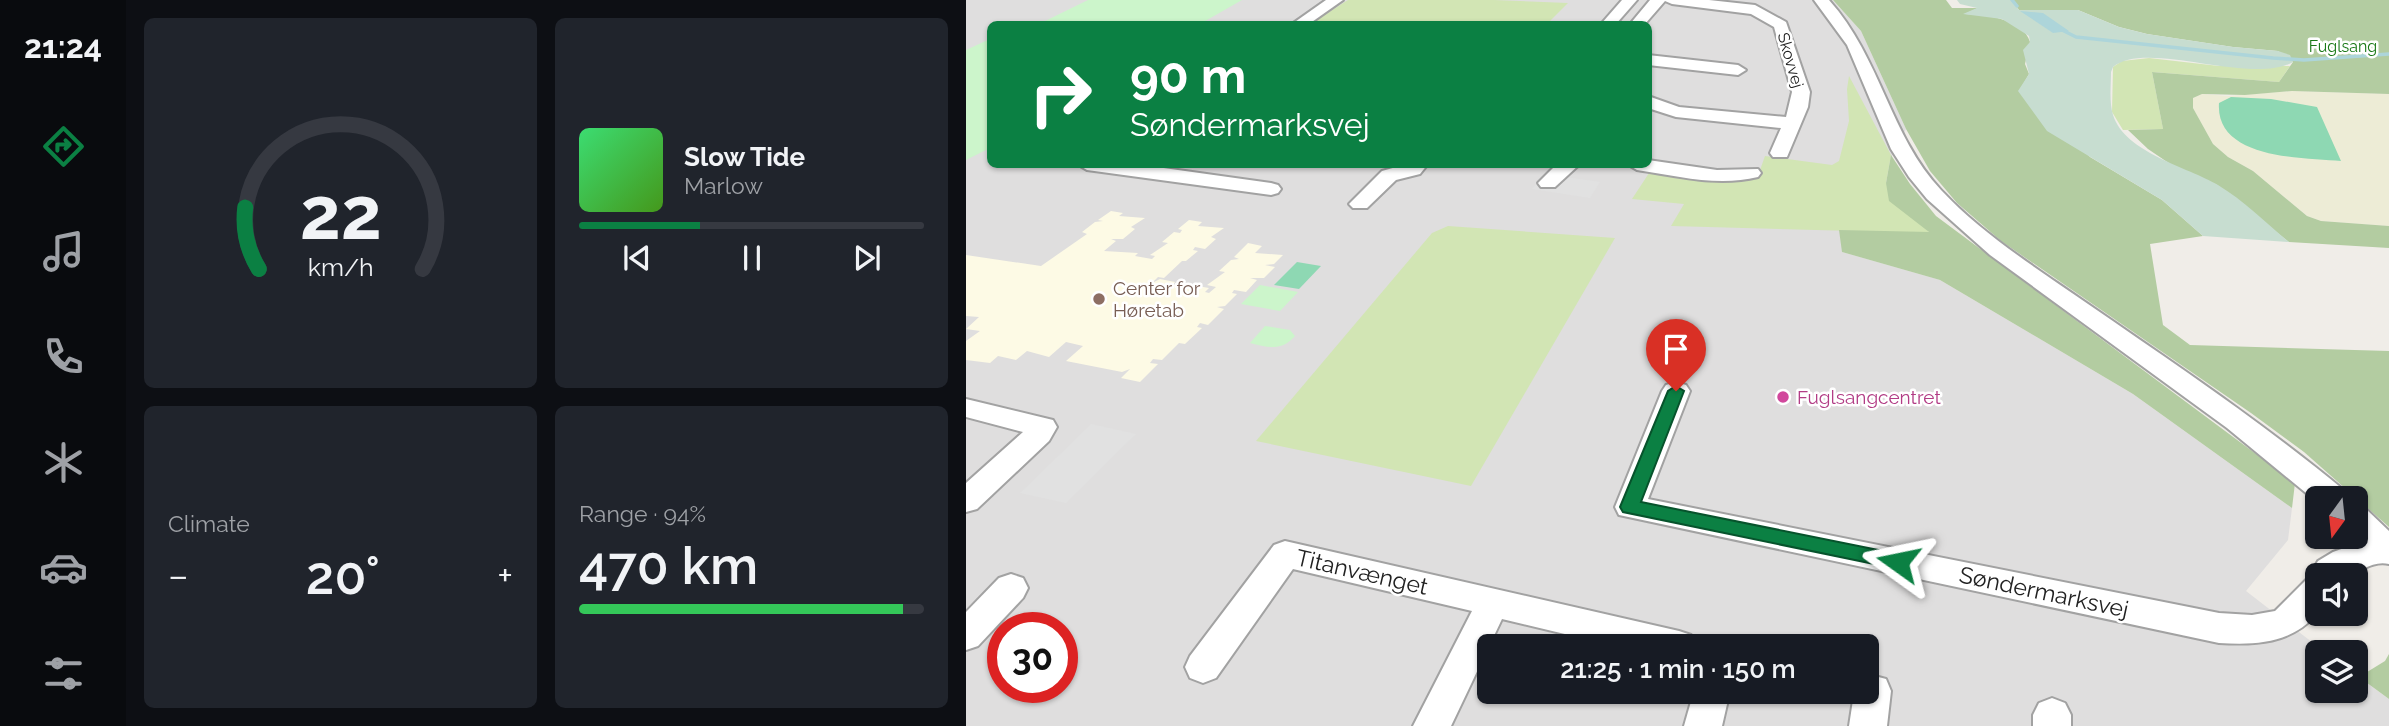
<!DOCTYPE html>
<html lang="en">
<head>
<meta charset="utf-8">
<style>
	:root { --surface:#171b24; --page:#20242c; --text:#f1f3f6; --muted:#9ea1a6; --line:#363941; --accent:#0b8043 }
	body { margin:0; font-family:Raleway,sans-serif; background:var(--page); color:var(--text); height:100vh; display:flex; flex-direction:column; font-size:26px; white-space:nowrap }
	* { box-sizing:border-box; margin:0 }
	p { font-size:23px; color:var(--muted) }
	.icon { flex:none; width:38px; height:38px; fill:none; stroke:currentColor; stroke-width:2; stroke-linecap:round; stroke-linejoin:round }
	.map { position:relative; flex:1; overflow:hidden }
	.drawer { display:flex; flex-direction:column; gap:18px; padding:18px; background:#0d0f14; width:840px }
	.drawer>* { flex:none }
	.guide { position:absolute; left:21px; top:21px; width:665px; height:147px; border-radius:10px; box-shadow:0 2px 5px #0004; background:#0b8043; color:#fff; overflow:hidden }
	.needle { width:46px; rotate:195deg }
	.buttons { position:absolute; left:1339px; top:486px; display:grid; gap:14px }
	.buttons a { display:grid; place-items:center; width:63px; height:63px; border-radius:10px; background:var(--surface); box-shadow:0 2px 5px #0004; font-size:35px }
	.speed { position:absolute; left:21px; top:612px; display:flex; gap:14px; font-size:35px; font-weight:700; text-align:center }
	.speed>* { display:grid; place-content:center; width:91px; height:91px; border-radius:50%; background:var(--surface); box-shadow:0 2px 5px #0004; line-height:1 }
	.speed .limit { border:10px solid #d22; background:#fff; color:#111 }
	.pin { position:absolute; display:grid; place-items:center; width:60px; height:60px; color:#fff; margin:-72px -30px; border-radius:50% 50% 50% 0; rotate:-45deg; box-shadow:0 0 7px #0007 }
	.pin .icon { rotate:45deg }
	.me { position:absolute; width:77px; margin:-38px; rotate:282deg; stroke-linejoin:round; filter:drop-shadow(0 0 5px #0008) }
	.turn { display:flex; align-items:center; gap:24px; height:147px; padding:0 28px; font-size:32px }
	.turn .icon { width:91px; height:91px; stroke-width:2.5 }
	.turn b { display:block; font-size:49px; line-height:60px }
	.big { font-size:52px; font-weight:600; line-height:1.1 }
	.drawer .widget { flex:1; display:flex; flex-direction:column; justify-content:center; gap:10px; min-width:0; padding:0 24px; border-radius:10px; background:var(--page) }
	.drawer .dial { align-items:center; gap:0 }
	.dial svg { height:182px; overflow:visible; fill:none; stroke:var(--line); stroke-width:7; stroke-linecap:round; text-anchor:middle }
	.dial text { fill:var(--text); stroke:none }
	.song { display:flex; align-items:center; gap:21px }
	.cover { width:84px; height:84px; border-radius:10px; background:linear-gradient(135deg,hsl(140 70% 55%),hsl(100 70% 35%)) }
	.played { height:7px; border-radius:4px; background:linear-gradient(90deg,var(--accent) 35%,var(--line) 35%) }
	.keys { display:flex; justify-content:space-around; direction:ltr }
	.heat { display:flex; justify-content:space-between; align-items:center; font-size:38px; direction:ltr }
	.charge { height:10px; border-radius:5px; background:linear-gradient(90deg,#34c759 94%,var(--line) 0) }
	.drawer .tiles { flex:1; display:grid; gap:18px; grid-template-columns:repeat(2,1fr) }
	.trip { position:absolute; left:511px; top:634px; width:402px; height:70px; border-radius:10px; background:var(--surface); box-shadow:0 2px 5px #0004; font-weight:600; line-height:70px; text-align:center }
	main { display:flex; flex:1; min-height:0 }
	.dock { display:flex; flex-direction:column; width:126px; justify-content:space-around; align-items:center; background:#090b0e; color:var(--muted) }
	.dock .icon { width:49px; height:49px }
	.dock .on { color:var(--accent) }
	.dock b { font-size:32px; color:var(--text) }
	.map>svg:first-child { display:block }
	.residential { fill:#dfdede; fill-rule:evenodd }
	.education { fill:#fdfae5 }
	.farmland { fill:#edecd6 }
	.grass { fill:#d2e5b4 }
	.forest { fill:#b3cca1 }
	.wetland { fill:#c7ddd0 }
	.park { fill:#ccf5cb }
	.pitch { fill:#8ed8b3 }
	.parking { fill:#e1e1e1 }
	.water { fill:#add5da }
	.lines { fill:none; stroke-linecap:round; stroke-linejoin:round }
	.stream { stroke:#add5da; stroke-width:3.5 }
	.minor-casing { stroke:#a2a2a2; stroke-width:4 }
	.minor { fill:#fff; fill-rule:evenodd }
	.route { fill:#0b8043; stroke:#07532c; stroke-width:2 }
	.education-dot { fill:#8d6e63; stroke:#fff; stroke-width:2.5 }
	.hotel-dot { fill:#d1479c; stroke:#fff; stroke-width:2.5 }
	.labels { text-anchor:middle; stroke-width:5; stroke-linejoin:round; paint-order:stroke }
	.far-park-label { font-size:16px; fill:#197816; stroke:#fff }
	.far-street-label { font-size:16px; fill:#212121; stroke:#fff }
	.education-label { font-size:19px; fill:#785e54; stroke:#fff; text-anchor:start }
	.hotel-label { font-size:19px; fill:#b23c85; stroke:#fff; text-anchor:start }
	.near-street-label { font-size:23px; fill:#212121; stroke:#fff }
</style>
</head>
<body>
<main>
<nav class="dock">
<b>21:24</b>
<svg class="icon on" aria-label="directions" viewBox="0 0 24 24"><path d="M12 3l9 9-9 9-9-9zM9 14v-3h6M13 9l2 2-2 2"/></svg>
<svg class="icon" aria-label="music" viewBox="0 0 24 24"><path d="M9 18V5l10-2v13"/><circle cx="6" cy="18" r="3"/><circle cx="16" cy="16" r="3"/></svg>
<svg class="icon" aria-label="phone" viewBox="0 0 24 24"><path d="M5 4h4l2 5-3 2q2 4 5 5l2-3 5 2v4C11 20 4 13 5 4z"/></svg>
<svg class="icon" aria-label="climate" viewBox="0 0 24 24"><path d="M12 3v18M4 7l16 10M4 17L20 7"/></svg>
<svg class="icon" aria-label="car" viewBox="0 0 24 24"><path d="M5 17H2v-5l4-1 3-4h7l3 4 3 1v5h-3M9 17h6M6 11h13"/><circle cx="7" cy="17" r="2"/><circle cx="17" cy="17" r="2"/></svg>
<svg class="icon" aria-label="filters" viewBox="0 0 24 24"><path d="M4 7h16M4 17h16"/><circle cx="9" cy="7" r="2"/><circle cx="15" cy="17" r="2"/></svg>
</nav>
<section class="drawer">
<div class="tiles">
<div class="widget dial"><svg viewBox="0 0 100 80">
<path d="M14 69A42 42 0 1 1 86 69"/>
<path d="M14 69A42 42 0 0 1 8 42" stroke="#0b8043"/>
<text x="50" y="56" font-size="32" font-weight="700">22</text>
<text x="50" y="72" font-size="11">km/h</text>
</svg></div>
<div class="widget">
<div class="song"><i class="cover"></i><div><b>Slow Tide</b><p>Marlow</p></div></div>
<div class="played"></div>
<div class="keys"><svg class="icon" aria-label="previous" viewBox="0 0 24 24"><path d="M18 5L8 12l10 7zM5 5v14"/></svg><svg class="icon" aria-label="pause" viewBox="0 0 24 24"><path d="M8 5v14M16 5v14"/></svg><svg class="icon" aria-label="next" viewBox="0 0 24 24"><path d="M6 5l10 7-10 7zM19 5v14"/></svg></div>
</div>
<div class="widget"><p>Climate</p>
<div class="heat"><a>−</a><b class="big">20°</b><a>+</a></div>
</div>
<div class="widget"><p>Range · 94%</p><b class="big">470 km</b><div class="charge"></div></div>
</div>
</section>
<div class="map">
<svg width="1423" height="726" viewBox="0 0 1423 726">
	<rect width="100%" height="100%" fill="#f0ede8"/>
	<path class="residential" d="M0,0H867L895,31L940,129L876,252L974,280L1167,394L1326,508L1322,540L1280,591L1360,653H1351V691H1390V675L1423,699V726H0ZM24,24H682V164H24ZM37,628H96V688H37ZM523,646H901V691H523Z"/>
	<path class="education" d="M145,211L157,213L153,216L179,218L165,227L169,229L157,239H145L150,241L138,251L172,253L169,256L186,259L189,256L184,255L202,243L196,242L208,232L214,233L216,230L212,229L223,220L236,222L232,226L258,228L245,237L250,239L239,249L229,247L227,250L232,251L220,261H216L198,278L192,277L186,283L194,279L209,282L206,286L214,283L243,288L239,292L243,293L250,287L241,285L259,272L253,271L265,260L273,259L268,257L282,243L296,246L289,253L317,255L308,264L299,265L309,267L298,278H284L291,280L280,292L268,290L266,293L271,294L259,306L251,307L258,309L242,325L234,323L231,327L236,328L219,344L213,343L196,360L187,359L184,363L192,364L174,382L155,378L164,369L156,372L100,361L117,346L100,342L83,357L61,351L50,360L32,356L24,363L0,360V341L14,331L0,329L13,317L0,316V255L75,266L121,234L116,232L129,222L137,221L132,220Z"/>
	<path class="farmland" d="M1326,91L1423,94V226L1355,221L1341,216L1287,171L1262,157L1247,144L1227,108V98L1236,94L1263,96Z"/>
	<g class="grass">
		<path d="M382,0H528L602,3L581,24H344Z"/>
		<path d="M1183,58L1253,66H1324L1313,82L1186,72L1197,129L1157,130L1146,112L1147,67L1156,61Z"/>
		<path d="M883,76L925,155L920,183L964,233L705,226L718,204L666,199L685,170L793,173L799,156L866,165L873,161L883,121L881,89Z"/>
		<path d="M482,226L649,238L505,486L290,441L466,233Z"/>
	</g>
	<g class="forest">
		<path d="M867,0H980L986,8H1012L999,14C1019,15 1057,18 1064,42L1059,64L1063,74L1055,88L1124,157L1196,200L1237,236L1184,244L1197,325L1224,345L1423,351V527L1338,452L1285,413L1035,241L991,203L964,171L940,129L895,31Z"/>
		<path d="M1046,0H1423V94L1326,91L1279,95L1236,94L1227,98V108L1247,144L1262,157L1287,171L1341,216L1355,221L1423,226V248L1323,242L1251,185L1210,168L1182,149L1162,130L1197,129L1186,72L1313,82L1327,62L1312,51L1267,47L1181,34L1153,27L1112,10H1053Z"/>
		<path d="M925,155L944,184L970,216L1329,483L1326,508L1167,394L974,280L876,252L873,230L963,232L923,201L920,183Z"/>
		<path d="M1423,654V699L1393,677L1419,661Z"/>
	</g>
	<path class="wetland" d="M991,0H1046L1053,10H1112L1153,27L1181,34L1267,47L1312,51L1324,55L1327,62C1284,86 1181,39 1147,67L1145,72C1145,85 1143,102 1147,115C1159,153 1222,167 1252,185C1277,200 1300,223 1323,242L1237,236L1196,200L1081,131L1052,91L1063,74L1057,50L1064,42L1063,36L1036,19L997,14L1011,8L994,4Z"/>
	<g class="park">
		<path d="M122,0H276L234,24H73Z"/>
		<path d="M24,39V148L0,160V50Z"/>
		<path d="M294,285L332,292L314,311L275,304Z"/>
		<path d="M299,326L324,330L329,336C316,351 302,348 284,343Z"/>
	</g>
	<g class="pitch">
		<path d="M1265,97L1305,99L1351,107L1375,161C1337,158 1249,159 1253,103Z"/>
		<path d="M331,262L355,266L333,289L308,285Z"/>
	</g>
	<g class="parking">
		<path d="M578,174L634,182L624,198L566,189Z"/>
		<path d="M125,424L170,434L100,503L54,493Z"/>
	</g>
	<path class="water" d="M1054,11L1077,13L1103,31L1087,33Z"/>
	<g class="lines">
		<g class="stream">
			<path d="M1046,0L1051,6"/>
			<path d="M1094,29L1110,37L1307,58L1338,60L1423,54"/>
		</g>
		<defs>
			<g id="minor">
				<path d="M360,0H377L343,24H326Z"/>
				<path d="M656,0H671L650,24H635Z"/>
				<path d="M684,0H743L789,5L820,22L844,92L842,107L821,157H807L804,153L815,128L710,117L682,108V96L713,107L820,117L826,92L808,27L785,14L706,4L699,1L679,24H664Z"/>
				<path d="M848,0H863C915,58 924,136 975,190C1017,235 1072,269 1122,304C1209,364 1297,423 1379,491L1383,499H1351V502L1261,428L1024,255L961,199L943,177L925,149L881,45Z"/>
				<path d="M682,55L772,65L780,70L772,75L682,65Z"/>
				<path d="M682,160L751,170L792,169L795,173L792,177C752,187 711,176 671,170L661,164H682Z"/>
				<path d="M111,164H169L305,183L312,185L315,189L312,193L305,195L121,170Z"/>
				<path d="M441,164H462L454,174L430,180L401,208H387L383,204L416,171Z"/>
				<path d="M591,164H614L589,187H575L572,183Z"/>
				<path d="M710,382L720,385L724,391L682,499L1253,613L1286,615L1309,611L1343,577L1352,561L1367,552L1395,542L1390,537V506L1401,510L1423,531V564C1407,560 1394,572 1380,576C1371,578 1360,576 1351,576V614C1324,644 1291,645 1253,643L653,515L649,507L696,391L700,385Z"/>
				<path d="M0,399L87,420L91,427L83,441L11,509L0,512V483L57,432L0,417Z"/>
				<path d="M319,541L713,631L725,635L730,646H649L536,619L485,726H447L506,611L327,569L250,678L237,683L224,678L219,667L224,656L308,545Z"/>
				<path d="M45,574L57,578L62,588L57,598L12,646L0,650V612L33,578Z"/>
				<path d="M901,674L920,679L925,691L921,726H883L887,700L883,691H901Z"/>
				<path d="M728,691H764L756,726H718Z"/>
				<path d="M1086,698L1099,703L1105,715V726H1067V715L1073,703Z"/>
			</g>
		</defs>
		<use href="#minor" class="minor-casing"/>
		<use href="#minor" class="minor"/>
	</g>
	<path class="route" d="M710,386L718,391L675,502L932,554L939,556L941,562L939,567L932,569L657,512L654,507L702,391Z"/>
	<circle class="education-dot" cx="133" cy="299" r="7"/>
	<circle class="hotel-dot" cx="817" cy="397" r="7"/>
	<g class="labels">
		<g class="far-park-label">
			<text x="1377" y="52">Fuglsang</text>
		</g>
		<g class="far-street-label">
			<text transform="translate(825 60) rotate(74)" y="6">Skovvej</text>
		</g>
		<g class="education-label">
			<text x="147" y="295">Center for<tspan x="147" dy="22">Høretab</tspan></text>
		</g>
		<g class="hotel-label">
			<text x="831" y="404">Fuglsangcentret</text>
		</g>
		<g class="near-street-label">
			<text transform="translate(396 572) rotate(13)" y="8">Titanvænget</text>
			<text transform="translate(1078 592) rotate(12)" y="8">Søndermarksvej</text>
		</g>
	</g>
</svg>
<div class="buttons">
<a><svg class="needle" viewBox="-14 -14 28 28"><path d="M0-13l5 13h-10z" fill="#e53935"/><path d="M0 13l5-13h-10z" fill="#9ea1a6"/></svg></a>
<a><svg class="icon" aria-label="sound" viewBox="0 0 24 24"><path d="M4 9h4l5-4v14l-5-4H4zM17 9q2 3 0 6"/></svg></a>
<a><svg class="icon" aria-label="layers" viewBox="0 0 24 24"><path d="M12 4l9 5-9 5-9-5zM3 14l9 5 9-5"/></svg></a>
</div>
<div class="speed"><div class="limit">30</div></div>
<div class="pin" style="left:710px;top:391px;background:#d93025"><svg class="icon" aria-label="arrive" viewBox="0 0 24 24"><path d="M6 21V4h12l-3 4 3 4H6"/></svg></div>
<svg class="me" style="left:932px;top:562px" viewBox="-20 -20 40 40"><path d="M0-17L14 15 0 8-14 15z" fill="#0b8043" stroke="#fff" stroke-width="4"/></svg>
<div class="trip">21:25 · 1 min · 150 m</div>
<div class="guide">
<div class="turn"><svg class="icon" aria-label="right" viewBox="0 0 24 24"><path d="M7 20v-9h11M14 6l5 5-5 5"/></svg><div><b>90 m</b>Søndermarksvej</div></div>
</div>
</div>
</main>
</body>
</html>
